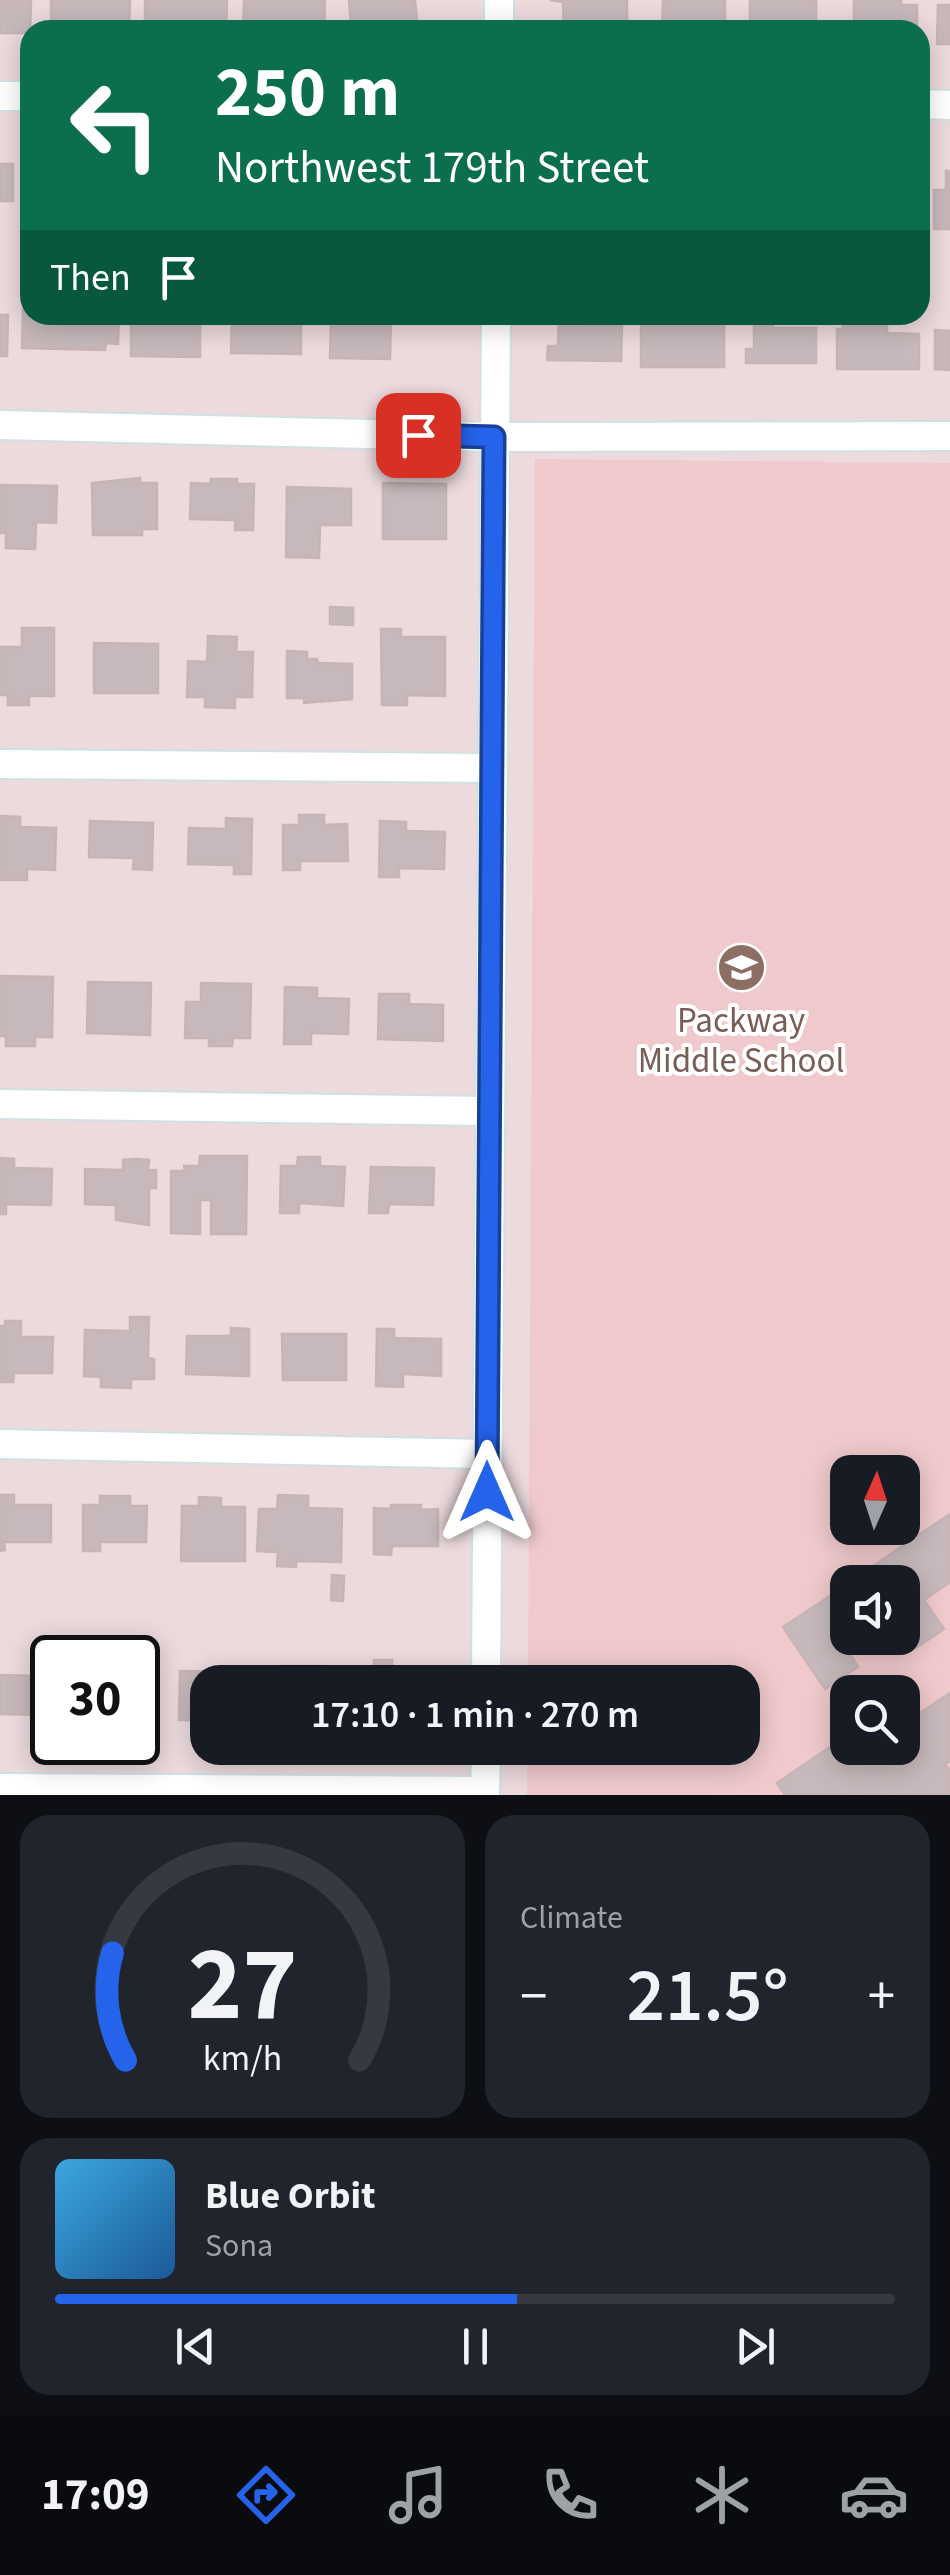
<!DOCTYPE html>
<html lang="en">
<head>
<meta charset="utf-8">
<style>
	:root { --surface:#171b24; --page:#20242c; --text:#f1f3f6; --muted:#9ea1a6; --line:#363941; --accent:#2563eb }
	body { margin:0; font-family:"Source Sans 3",sans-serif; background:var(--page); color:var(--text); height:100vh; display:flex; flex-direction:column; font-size:38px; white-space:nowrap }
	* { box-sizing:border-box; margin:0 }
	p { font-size:32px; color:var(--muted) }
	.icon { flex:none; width:55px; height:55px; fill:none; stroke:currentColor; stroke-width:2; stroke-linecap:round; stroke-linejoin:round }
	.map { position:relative; height:1795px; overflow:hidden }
	.details { display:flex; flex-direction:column; gap:20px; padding:20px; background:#0d0f14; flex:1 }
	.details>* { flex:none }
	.top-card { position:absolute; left:20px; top:20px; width:910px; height:305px; border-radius:30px; box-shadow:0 5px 25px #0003; background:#0b6e4f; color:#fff; overflow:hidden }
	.needle { width:65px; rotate:3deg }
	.buttons { position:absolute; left:830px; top:1455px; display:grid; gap:20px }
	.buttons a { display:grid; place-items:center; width:90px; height:90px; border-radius:20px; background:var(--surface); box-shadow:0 5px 25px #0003; font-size:50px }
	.speed { position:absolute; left:30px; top:1635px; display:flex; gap:20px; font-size:50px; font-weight:700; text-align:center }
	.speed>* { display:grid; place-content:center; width:130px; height:130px; border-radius:50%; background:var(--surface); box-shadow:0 5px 25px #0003; line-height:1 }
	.speed .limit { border:5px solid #111; border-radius:15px; background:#fff; color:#111 }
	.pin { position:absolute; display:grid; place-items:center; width:85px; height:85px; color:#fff; margin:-42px; border-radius:20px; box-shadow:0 5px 15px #0006 }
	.me { position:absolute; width:110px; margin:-55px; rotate:0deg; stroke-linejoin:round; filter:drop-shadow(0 0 8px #0008) }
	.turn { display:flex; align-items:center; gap:35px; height:210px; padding:0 30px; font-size:45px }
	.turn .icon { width:130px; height:130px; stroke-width:2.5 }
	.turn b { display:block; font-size:70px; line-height:85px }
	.then { display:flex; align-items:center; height:95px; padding:0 30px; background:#0003; gap:20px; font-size:38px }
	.big { font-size:75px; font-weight:600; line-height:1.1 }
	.details .widget { flex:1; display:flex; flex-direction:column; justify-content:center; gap:15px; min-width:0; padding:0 35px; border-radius:30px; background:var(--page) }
	.details .dial { align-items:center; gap:0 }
	.dial svg { height:260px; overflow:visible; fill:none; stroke:var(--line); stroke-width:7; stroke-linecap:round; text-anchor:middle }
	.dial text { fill:var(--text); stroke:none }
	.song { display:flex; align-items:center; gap:30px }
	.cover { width:120px; height:120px; border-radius:15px; background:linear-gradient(135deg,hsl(200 70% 55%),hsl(210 70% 35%)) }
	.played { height:10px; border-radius:5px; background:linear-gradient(90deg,var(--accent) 55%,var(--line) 55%) }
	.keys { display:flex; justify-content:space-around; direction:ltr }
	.heat { display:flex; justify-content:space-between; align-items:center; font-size:55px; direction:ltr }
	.details .tiles { flex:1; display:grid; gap:20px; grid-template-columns:1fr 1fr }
	.widget:last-child { grid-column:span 2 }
	.trip { position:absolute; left:190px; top:1665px; width:570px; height:100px; border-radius:30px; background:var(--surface); box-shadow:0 5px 25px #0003; font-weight:600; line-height:100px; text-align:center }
	.tab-bar { display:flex; height:160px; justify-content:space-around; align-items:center; background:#090b0e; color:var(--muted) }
	.tab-bar .icon { width:70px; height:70px }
	.tab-bar .selected { color:var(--accent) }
	.tab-bar b { font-size:45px; color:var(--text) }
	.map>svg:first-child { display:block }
	.education { fill:#efc9cb; fill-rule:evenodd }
	.building { fill:#c7b9bb; stroke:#c7b4b6; stroke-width:2.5 }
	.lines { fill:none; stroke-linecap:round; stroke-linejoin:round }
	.minor-casing { stroke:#d0e1e3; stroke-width:32 }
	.minor { stroke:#fff; stroke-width:28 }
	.route-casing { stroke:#184099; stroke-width:25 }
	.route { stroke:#2563eb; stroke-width:18 }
	.labels { text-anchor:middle; stroke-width:8; stroke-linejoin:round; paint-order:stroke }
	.education-label { font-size:35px; fill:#785e54; stroke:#fff }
</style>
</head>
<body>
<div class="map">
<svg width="950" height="1795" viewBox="0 0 950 1795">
	<rect width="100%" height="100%" fill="#ecdadd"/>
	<path class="education" d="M535,459L950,463V1795H527V1748H742V1682H528ZM848,1472H902V1528H848ZM848,1582H902V1638H848ZM848,1692H902V1748H848Z"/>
	<g class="building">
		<path d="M0,0H31L30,33H0Z"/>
		<path d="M51,0H130L129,30H92V23H51Z"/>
		<path d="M145,0H227L226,30H145Z"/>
		<path d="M244,0H325L324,30H243Z"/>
		<path d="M349,0H415L418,30H382L381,22L351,25Z"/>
		<path d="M550,0H627V30H564L563,2Z"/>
		<path d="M663,0H725V30H655L662,29Z"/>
		<path d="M750,0H816V29L776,30L774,24L750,23Z"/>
		<path d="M854,0H901V5H917V30H846V24L854,23Z"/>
		<path d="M938,5H950V44H937Z"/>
		<rect x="0" y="164" width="13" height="37"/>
		<path d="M946,171H950V229H934V190H946Z"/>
		<path d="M23,309L30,310V315H119L118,344L106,343L105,350L22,348Z"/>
		<path d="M0,315H8L7,356H0Z"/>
		<path d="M168,315H200V357L131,356V317Z"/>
		<path d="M232,315H301V354L231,353Z"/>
		<path d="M360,315H391L390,359L330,358L331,318L360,319Z"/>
		<path d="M559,315H586V326H622L621,361L547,360L548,346H558Z"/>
		<rect x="641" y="315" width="83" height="52"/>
		<path d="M754,315H773V328H816V363H746V349H754Z"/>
		<path d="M842,317H887V333L919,334V369H837V329H843Z"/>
		<path d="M935,330L950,331V370L935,369Z"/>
		<path d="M140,478V483H157V529H142V535H93L92,483Z"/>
		<path d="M211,479H237V484H254L253,530H235V520L190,519L191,483L210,484Z"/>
		<path d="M383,483L446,484V539H383Z"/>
		<path d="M0,485L57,486L56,523L36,522L35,549L6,548V533H0Z"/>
		<path d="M287,487L351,489V525H320L319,558L286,557Z"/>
		<path d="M330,607L353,608V625L330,624Z"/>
		<path d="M22,628H54V696H29V705H8V695H0V647H22Z"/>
		<path d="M381,629H401V637H445V696L407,695V705H382Z"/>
		<path d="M208,636L237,637L236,652H253L252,697H235V708L205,707V697H187L188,661L207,662Z"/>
		<path d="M94,643L158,644V693H94Z"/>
		<path d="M287,651L307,652V659H317L318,663L352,664V699L304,703V698H287Z"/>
		<path d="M299,815H324V825L347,824L348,861H300V870H283V825H299Z"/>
		<path d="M0,816L20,817V827L56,828L55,870L27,869V880H0Z"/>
		<path d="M226,818L252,819L251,874H234V865L188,864L189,828L226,829Z"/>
		<path d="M90,821L153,823L152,870L133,869L134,858L89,857Z"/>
		<path d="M380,821L406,822V831L445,832L444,869L399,868V877H379Z"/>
		<path d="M0,976L53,977L52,1037H35V1046H6V1036H0Z"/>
		<path d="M88,982L151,983L150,1035L87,1033Z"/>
		<path d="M201,983L251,984L250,1038H233L232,1046H209V1038H185L186,1002H201Z"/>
		<path d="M285,987L317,988V998L349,999L348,1034L311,1033V1044H284Z"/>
		<path d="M379,994H409V1004L443,1005V1041L378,1039Z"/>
		<path d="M200,1156H247L246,1234H211V1200H200V1234L171,1233V1171H185L184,1166H199Z"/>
		<path d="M298,1157H320V1166L345,1167L343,1206L299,1203V1213H280L281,1166H297Z"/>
		<path d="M0,1158L14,1159V1168L52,1169L51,1205L6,1204V1214H0Z"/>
		<path d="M136,1159L149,1160L148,1170H156V1188H149V1225L116,1220V1205L85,1204V1169L123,1170V1160Z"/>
		<path d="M371,1167L434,1168L433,1205L389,1204L388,1213H369Z"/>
		<path d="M130,1317H149L148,1358L154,1359V1379H131V1388L101,1387V1377L84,1376L85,1330L130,1331Z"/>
		<path d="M5,1321H21V1337H53L52,1373H14L13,1382H0V1326H5Z"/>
		<path d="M231,1328L249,1329V1376L186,1374L187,1336H231Z"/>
		<path d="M377,1329H394V1338L441,1339V1376L403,1374V1387L376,1386Z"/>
		<path d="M282,1334H346V1380H283Z"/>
		<path d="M0,1495H14V1505H51V1542H4L5,1550L0,1551Z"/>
		<path d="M278,1495L308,1496V1508L342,1509L341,1562L296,1561V1567L277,1566L278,1552L257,1551L259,1509H277Z"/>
		<path d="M100,1496H130V1506H147L146,1542H100V1551H83V1505H100Z"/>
		<path d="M199,1497L221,1498V1507H245V1561H181L182,1506H199Z"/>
		<path d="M391,1505H421V1510L438,1509V1546H392L391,1555L374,1554V1508L391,1509Z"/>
		<path d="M950,1514V1582L924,1600L944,1629L916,1648L902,1628V1582H849Z"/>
		<path d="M332,1575L344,1576L343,1601L331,1600Z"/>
		<path d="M848,1584V1638H868L848,1651L858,1667L825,1689L783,1627Z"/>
		<path d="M374,1660H392V1678L438,1682H374Z"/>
		<rect x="280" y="1666" width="43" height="16"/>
		<path d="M180,1671L244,1672V1682H208V1720H179Z"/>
		<path d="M0,1675L39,1676L38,1715L0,1714Z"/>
		<path d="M138,1682L147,1683L146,1721H138Z"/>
		<path d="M950,1693V1761L945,1764L950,1771V1795H785L777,1783L845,1737L848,1748H852L858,1756L870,1748H902V1725Z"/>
	</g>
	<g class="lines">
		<defs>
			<g id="minor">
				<path d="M499,30V0"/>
				<path d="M0,96H30"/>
				<path d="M920,104L950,105"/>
				<path d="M0,425L494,437L950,436"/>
				<path d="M0,764L490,768"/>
				<path d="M0,1104L488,1111"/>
				<path d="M0,1444L487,1454"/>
				<path d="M486,1682L496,315"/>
				<path d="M0,1788L485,1791"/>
				<path d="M485,1795L486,1748"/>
			</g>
		</defs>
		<use href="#minor" class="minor-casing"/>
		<use href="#minor" class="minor"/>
	</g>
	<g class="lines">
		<defs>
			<path id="route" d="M418,435L494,437L487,1492"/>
		</defs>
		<use href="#route" class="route-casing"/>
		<use href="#route" class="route"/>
	</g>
	<defs>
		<symbol id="school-disc" viewBox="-11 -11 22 22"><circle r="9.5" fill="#8d6e63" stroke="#fff"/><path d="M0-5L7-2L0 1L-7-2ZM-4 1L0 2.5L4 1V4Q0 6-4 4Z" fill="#fff"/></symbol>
	</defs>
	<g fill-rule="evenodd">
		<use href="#school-disc" x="714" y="940" width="55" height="55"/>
	</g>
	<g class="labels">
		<g class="education-label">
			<text x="741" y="1032">Packway<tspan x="741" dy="40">Middle School</tspan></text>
		</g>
	</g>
</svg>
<div class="buttons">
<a><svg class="needle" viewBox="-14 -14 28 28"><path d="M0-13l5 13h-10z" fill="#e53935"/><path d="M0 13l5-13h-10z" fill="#9ea1a6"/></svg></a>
<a><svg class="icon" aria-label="sound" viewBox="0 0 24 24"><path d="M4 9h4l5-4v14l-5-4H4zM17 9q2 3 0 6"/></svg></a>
<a><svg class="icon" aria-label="search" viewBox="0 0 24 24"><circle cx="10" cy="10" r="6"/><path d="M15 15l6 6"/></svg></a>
</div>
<div class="speed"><div class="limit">30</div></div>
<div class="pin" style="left:418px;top:435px;background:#d93025"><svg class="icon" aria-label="arrive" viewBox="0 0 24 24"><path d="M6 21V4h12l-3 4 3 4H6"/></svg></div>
<svg class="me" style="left:487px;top:1492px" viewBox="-20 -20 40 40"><path d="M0-17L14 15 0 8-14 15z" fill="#2563eb" stroke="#fff" stroke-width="4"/></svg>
<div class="trip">17:10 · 1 min · 270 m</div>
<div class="top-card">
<div class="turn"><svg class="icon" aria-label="left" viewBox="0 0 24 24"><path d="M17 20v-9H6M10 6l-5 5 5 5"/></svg><div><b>250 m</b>Northwest 179th Street</div></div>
<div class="then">Then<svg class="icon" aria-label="arrive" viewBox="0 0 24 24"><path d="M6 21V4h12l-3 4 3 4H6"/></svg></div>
</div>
</div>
<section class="details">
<div class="tiles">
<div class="widget dial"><svg viewBox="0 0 100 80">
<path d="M14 69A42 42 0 1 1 86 69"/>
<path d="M14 69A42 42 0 0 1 10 36" stroke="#2563eb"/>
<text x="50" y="56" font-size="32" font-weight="700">27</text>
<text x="50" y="72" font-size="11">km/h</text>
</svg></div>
<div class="widget"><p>Climate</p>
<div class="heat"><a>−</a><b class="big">21.5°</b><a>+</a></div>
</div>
<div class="widget">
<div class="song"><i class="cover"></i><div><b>Blue Orbit</b><p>Sona</p></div></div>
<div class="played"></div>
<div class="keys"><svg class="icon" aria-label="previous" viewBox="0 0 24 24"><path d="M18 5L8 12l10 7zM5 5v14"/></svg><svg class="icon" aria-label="pause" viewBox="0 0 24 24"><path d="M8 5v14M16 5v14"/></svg><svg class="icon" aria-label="next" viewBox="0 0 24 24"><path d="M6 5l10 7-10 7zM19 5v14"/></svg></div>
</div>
</div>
</section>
<nav class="tab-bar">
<b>17:09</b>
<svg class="icon selected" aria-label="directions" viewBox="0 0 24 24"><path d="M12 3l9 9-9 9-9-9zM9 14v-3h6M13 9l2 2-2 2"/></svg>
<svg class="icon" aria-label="music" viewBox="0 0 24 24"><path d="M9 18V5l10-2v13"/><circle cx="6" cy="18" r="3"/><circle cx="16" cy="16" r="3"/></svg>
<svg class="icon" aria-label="phone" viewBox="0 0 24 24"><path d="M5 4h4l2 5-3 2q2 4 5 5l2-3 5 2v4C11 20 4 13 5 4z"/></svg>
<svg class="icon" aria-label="climate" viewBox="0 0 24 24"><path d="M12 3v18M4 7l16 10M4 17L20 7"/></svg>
<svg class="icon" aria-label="car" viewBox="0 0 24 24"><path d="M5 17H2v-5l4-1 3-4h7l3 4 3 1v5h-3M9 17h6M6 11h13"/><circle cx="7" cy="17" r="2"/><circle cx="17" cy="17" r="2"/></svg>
</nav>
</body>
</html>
